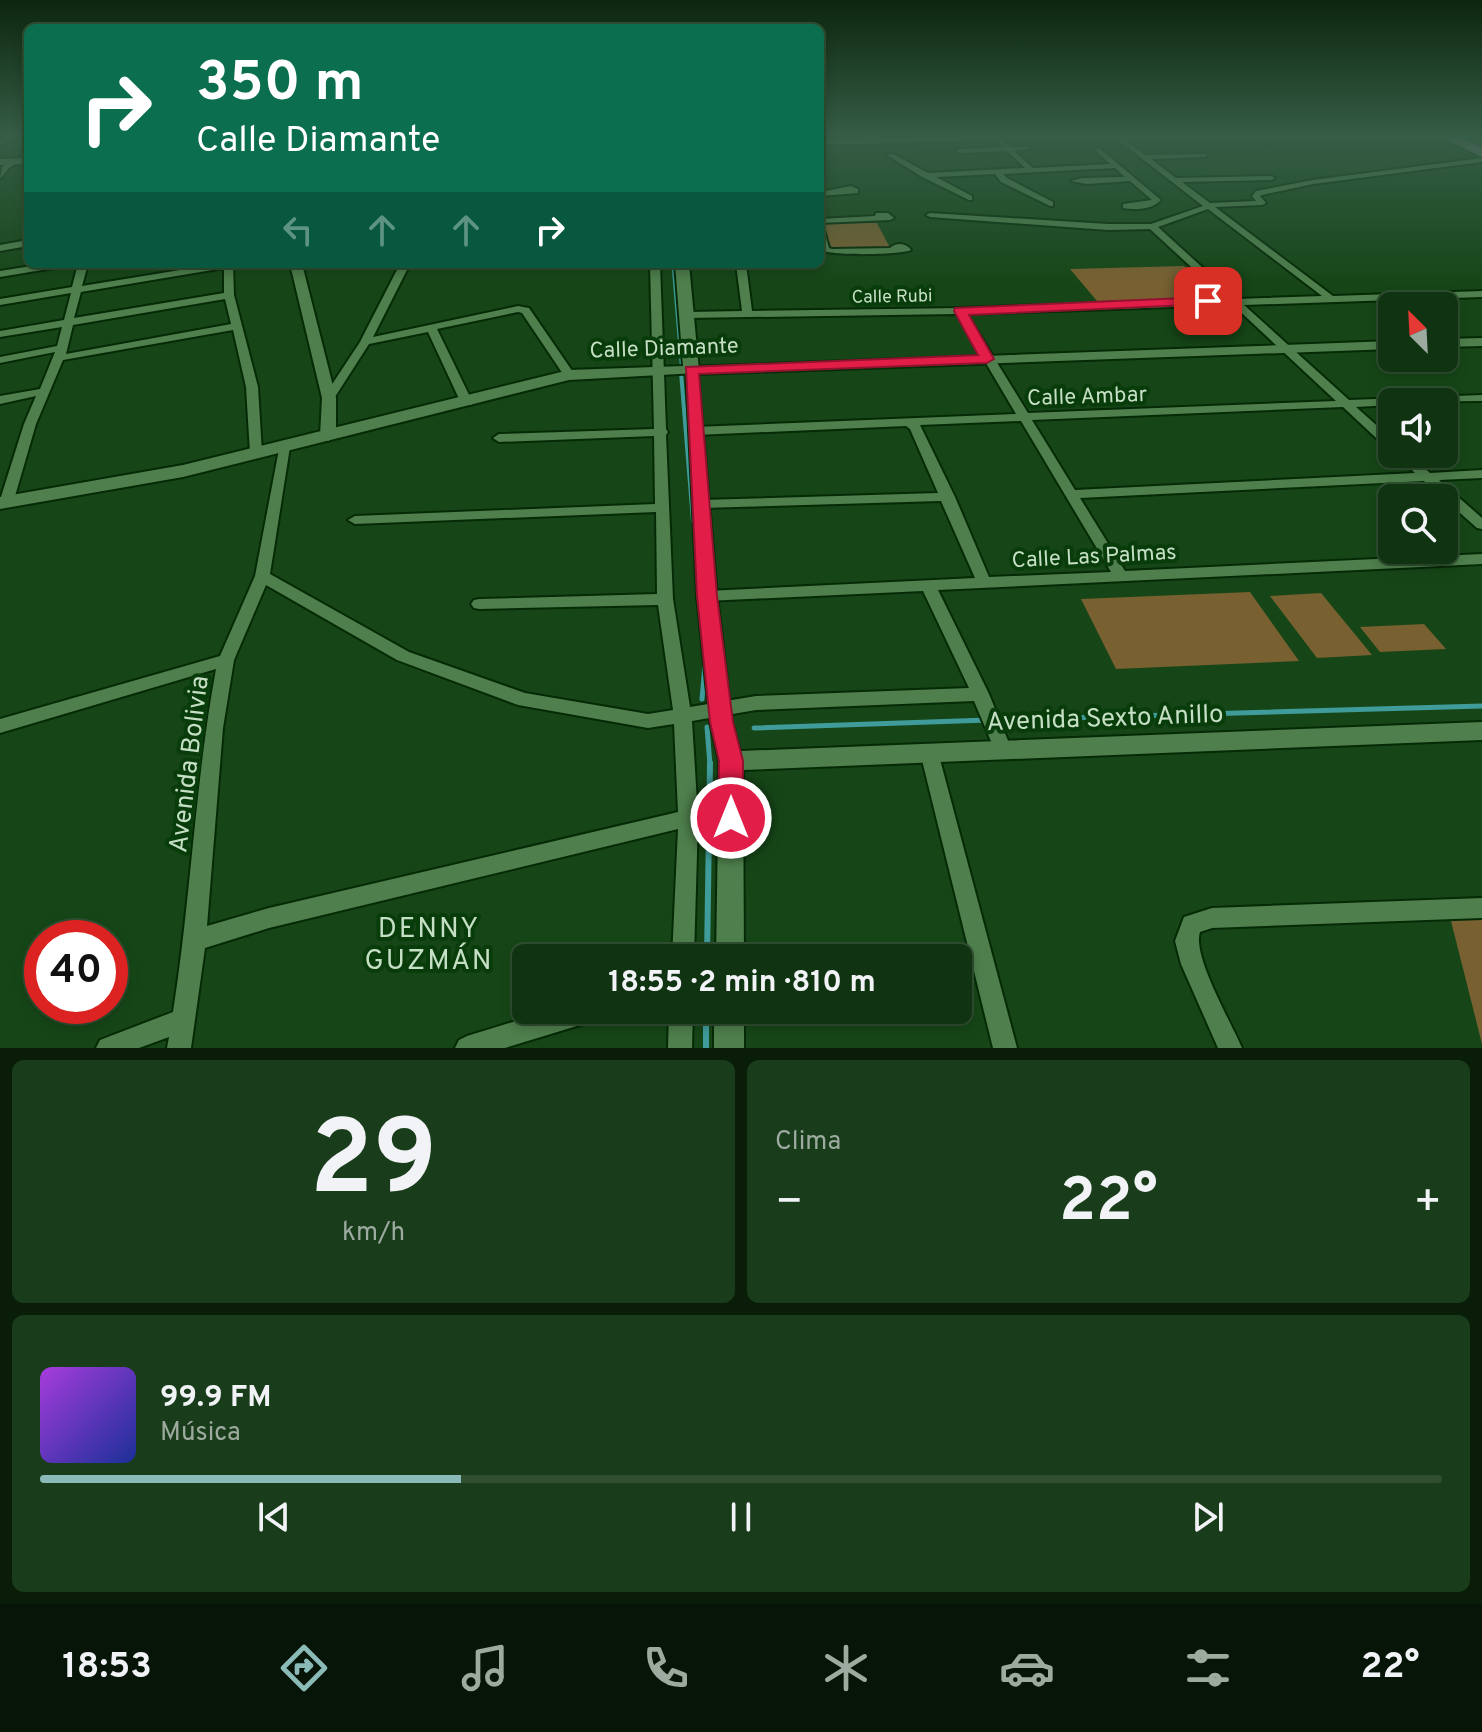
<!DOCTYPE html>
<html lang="es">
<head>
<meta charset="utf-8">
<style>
	:root { --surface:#103411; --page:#193c1a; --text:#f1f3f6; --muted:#9caa9f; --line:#304f31; --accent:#8bbbb9 }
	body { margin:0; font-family:Overpass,sans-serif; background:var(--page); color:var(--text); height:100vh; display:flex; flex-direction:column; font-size:30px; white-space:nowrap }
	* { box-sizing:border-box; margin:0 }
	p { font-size:26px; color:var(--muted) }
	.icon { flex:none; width:44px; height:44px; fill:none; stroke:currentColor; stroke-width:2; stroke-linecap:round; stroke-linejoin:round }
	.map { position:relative; height:1048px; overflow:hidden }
	.side { display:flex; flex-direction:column; gap:12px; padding:12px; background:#091d09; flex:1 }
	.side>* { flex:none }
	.banner { position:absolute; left:24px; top:24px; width:800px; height:244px; border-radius:12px; box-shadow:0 4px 12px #0003,0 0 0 2px var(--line); background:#0b6e4f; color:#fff; overflow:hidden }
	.needle { width:52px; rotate:336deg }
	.tools { position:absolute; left:1378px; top:292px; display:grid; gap:16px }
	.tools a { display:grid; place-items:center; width:80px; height:80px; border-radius:12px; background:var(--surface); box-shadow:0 4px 12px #0003,0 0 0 2px var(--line); font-size:40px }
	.speed { position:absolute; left:24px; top:920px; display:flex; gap:16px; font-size:40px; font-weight:700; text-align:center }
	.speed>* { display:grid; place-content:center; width:104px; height:104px; border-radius:50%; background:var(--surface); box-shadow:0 4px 12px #0003,0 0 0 2px var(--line); line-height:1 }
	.speed .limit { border:12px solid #d22; background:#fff; color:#111 }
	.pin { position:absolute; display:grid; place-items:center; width:68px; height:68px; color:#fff; margin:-34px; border-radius:16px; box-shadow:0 4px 12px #0006 }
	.me { position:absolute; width:88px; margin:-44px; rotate:0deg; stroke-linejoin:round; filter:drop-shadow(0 0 6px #0008) }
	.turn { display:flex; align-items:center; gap:28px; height:168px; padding:0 40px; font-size:36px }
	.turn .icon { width:104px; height:104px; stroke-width:2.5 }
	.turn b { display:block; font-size:56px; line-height:68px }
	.lanes { display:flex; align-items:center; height:76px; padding:0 40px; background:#0003; justify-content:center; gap:40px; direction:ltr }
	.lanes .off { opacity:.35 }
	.big { font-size:60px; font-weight:700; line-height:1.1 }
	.side .card { flex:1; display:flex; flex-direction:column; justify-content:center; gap:12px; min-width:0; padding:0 28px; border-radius:12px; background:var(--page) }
	.side .dial { align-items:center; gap:0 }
	.dial b { font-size:104px; line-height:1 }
	.song { display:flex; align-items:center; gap:24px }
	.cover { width:96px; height:96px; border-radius:12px; background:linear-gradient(135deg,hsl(280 70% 55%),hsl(230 70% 35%)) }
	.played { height:8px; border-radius:4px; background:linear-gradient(90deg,var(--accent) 30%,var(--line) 30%) }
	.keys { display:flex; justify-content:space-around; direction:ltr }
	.heat { display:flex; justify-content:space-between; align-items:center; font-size:44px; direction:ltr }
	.side .tiles { flex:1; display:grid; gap:12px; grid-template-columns:1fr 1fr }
	.card:last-child { grid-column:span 2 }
	.trip { position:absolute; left:512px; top:944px; width:460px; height:80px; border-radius:12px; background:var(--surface); box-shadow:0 4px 12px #0003,0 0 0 2px var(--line); font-weight:700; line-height:80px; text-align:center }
	.dock { display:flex; height:128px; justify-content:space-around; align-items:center; background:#061507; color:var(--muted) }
	.dock .icon { width:56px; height:56px }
	.dock .active { color:var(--accent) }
	.dock b { font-size:36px; color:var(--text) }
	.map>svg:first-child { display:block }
	.green { fill:#786031 }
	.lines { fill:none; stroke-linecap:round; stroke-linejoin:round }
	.stream-far4 { stroke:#3f9c9a; stroke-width:2 }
	.stream-far3 { stroke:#3f9c9a; stroke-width:3 }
	.stream-far2 { stroke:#3f9c9a; stroke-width:4 }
	.stream-far1 { stroke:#3f9c9a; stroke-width:5 }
	.stream { stroke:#3f9c9a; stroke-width:6 }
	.minor-casing { stroke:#052a06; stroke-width:4 }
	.tertiary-casing { stroke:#052a06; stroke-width:4 }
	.secondary-casing { stroke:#052a06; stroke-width:4 }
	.primary-casing { stroke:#052a06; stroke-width:4 }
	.trunk-casing { stroke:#052a06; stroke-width:4 }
	.minor { fill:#4e7f4c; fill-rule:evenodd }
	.tertiary { fill:#4e7f4c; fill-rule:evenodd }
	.secondary { fill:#4e7f4c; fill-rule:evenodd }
	.primary { fill:#968199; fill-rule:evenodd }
	.trunk { fill:#ae82b3; fill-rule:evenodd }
	.route { fill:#e11d48; stroke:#92132f; stroke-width:2 }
	.labels { text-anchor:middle; stroke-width:8; stroke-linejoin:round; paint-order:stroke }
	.far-street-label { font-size:18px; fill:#c5dfc4; stroke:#093c0b }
	.street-label { font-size:22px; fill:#c5dfc4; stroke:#093c0b }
	.near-street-label { font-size:26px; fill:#c5dfc4; stroke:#093c0b }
	.near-neighbourhood-label { font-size:28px; letter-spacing:2px; fill:#c5dfc4; stroke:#093c0b }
</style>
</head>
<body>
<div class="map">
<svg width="1482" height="1048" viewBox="0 0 1482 1048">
	<rect width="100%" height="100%" fill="#164617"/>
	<g class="green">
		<path d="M826,223H877L889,246L883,251L832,250L824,225Z"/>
		<path d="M1184,266L1218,298L1097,301L1070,269Z"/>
		<path d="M1250,592L1299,661L1116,669L1081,599Z"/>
		<path d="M1321,593L1372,655L1317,658L1270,596Z"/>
		<path d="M1424,624L1446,649L1380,652L1360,627Z"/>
		<path d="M1482,914V1044L1450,917Z"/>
	</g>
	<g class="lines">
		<path class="stream-far4" d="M0,158H28"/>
		<path class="stream-far3" d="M673,264L682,374"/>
		<path class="stream-far2" d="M681,372L693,521"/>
		<g class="stream-far1">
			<path d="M702,699L705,665"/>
			<path d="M996,720L1482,706"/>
			<path d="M707,727L710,765"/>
			<path d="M754,728L988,720"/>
		</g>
		<g class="stream">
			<path d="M707,958L710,763"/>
			<path d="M706,1010V1048"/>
		</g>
		<defs>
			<g id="minor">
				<path d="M8,137H18L0,145V141Z"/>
				<path d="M993,137H1000L1010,147H1028V149L1014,151L1033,168L1110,164L1094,149L1099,148L1161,200C1152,210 1135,210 1123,208V204L1152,200L1130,181L1087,184L1071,181L1082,178L1125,177L1115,168L1003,174L1007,178L1053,202V206H1050L1001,182L995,174L936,177L972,196V200H969L922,177L887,155L893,154L928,173L1025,168L1007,151L959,153L956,151L959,149L1003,147Z"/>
				<path d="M1114,137H1122L1145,155L1207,154L1205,157L1151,159L1176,178L1271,176L1275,178L1271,180L1182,182L1210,203L1256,201L1252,196L1256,191L1313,180L1482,158V162L1313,184L1262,195L1260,196L1266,203L1262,205L1215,207L1333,296L1482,291V297L1244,305L1349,400L1482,395V401L1392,402V405L1356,407L1392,439V450L1388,449L1343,407L1032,420L1075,490L1415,473L1395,454H1409L1430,473L1482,470V478L1439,480L1482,518V529L1477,528L1424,481L1080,498L1125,571L1482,554V564L938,590L989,694L1011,748L1008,753L1002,755L996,753L974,701L756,710L692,721L698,818L694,958H672L678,829L269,928L205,948L191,1048H167L169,1037L139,1048H96L100,1040L173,1012C191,898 195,782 216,669L0,733V719L220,656L255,576L280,444L284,443L290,447L270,574L409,652L525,693L648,714L673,710L658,605L479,609L474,608L471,604L474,600L479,599L657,594L656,512L355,524L348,520L355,516L655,504L654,436L499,442L493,438L499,434L654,429L650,264H660L666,429L668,432L666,435L673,599L690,707L756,696L969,688L923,591L707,601L702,600L699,596L702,592L707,591L975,578L941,501L701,508L694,504L701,500L938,493L910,429L906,426L695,435L689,431L695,427L1016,414L957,314L687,318L682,315L687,312L742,311L736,264H746L752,311L960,308L1226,299L1150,229L1108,230L930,217L926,215L930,213L1108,224H1151L1203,206ZM1208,209L1322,296L1237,299L1158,227ZM1233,305L1336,401L1028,413L967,314ZM1021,421L1111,572L989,577L955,497L920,425ZM266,585L397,660L518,705L648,728L674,724L678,812L269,908L207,926L223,728L234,660Z"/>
				<path d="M28,143L27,155L21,156L25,145Z"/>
				<path d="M13,159L20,161L9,168L0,179L2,167Z"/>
				<path d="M851,186L858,189V193L820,196V192Z"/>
				<path d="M876,213H888L894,218L890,220L820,223V219L875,216Z"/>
				<path d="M820,227L824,230L829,248L832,249L890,248C897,242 906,243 911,250C900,255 831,256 821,250Z"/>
				<path d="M28,240V246L0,251V245Z"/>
				<path d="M44,264H65L60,267L0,277V271Z"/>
				<path d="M78,264H88L82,286L217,264H233L234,295L258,387L262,453L260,456H252L250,453L246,387L233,330L63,360L36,424L13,503L6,507L1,506L0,500L24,424L36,396L0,404V396L40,389L55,352L0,363V357L57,346L62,327L0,337V331L64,320L71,293L0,305V299L72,287ZM224,268V293L74,318L81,292ZM225,299L231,324L66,354L73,325Z"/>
				<path d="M400,264H410L373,337L518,306L529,308L575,375L569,378L565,377L522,313L518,312L437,329L473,403L471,405H463L461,403L428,332L369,344L333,400H325L323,398L360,342Z"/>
				<path d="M929,744L935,747L938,752L1017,1048H993L920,752L923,747Z"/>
				<path d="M1482,898V918L1212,928L1200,932C1192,956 1231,1022 1242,1048H1218L1181,964L1175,941L1184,917L1212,908Z"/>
				<path d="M552,1010H602L598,1018L590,1022L505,1048H455L459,1040L467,1036Z"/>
				<path d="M669,1010H693L692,1048H668Z"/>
			</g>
			<g id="tertiary">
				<path d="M28,158V164L0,165V159Z"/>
				<path d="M290,264H302L336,398V436L328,441L320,436L322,398Z"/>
				<path d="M1482,338V346L1444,347V339Z"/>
				<path d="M1392,341V349L698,374L717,596L732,722L740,751L1482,722V740L743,770L744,958H716L719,761L710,722L697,596L686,367Z"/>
				<rect x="714" y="1010" width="30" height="38"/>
			</g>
			<g id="secondary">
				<path d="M993,137L988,140L820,145V139Z"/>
				<path d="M675,264H689L699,370L697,373L569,380L183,477L0,509V497L183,465L569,370L683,366Z"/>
			</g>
			<path id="primary" d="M1440,137H1454L1482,150V157Z"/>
			<path id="trunk" d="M1446,137H1460L1482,147V154Z"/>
		</defs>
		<use href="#minor" class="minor-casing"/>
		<use href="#tertiary" class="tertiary-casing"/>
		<use href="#secondary" class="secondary-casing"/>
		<use href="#primary" class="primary-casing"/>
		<use href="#trunk" class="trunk-casing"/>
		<use href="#minor" class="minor"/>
		<use href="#tertiary" class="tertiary"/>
		<use href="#secondary" class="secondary"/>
		<use href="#primary" class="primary"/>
		<use href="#trunk" class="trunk"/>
	</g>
	<linearGradient id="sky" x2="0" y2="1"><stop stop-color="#0c260d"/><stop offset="0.48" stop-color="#365d47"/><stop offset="1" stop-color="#365d47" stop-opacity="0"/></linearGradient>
	<rect width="1482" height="284" fill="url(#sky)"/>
	<path class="route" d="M1208,297L1212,298V304L969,315L994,359L987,363L699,374L717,596L733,722L743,761V818L740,825L731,829L722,825L718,818L719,761L710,722L697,596L686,367L978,355L954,311L955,308Z"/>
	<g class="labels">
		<g class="far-street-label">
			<text transform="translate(892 296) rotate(-1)" y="6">Calle Rubi</text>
		</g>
		<g class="street-label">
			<text transform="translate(664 347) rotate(-2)" y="8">Calle Diamante</text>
			<text transform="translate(1087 395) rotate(-2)" y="8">Calle Ambar</text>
			<text transform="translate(1094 555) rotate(-3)" y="8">Calle Las Palmas</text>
		</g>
		<g class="near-street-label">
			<text transform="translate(1105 717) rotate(-2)" y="9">Avenida Sexto Anillo</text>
			<text transform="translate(188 764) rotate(-83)" y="9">Avenida Bolivia</text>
		</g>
		<g class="near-neighbourhood-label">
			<text x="429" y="937">DENNY<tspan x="429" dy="32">GUZMÁN</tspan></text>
		</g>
	</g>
</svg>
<div class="tools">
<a><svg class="needle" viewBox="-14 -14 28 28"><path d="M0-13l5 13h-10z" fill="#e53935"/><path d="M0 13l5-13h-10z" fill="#9caa9f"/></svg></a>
<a><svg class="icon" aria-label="sound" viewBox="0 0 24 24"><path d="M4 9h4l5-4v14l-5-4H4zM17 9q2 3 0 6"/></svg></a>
<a><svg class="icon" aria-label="search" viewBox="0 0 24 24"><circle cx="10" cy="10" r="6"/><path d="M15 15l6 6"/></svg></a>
</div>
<div class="speed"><div class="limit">40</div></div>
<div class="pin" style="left:1208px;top:301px;background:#d93025"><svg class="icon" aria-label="arrive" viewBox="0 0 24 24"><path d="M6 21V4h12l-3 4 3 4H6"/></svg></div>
<svg class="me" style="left:731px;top:818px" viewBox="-20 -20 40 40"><circle r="17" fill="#e11d48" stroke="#fff" stroke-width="3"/><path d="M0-11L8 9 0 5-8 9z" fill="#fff"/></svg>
<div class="trip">18:55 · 2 min · 810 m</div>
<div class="banner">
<div class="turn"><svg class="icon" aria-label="right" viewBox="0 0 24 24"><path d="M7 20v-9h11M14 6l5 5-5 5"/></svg><div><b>350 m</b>Calle Diamante</div></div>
<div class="lanes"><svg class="icon off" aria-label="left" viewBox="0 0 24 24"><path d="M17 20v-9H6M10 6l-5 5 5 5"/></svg><svg class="icon off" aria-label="ahead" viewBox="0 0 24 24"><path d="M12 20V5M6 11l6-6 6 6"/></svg><svg class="icon off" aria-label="ahead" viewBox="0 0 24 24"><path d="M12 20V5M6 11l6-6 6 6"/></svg><svg class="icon" aria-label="right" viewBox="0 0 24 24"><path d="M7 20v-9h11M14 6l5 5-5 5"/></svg></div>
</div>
</div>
<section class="side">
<div class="tiles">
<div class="card dial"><b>29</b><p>km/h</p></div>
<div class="card"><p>Clima</p>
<div class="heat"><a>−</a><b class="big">22°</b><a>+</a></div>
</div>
<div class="card">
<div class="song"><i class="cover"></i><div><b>99.9 FM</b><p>Música</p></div></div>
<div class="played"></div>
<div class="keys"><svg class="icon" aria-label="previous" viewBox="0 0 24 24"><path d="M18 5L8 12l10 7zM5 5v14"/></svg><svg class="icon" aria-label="pause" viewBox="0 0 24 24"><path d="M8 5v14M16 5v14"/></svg><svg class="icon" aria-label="next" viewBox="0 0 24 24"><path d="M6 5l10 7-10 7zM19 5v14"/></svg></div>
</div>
</div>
</section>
<nav class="dock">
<b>18:53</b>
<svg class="icon active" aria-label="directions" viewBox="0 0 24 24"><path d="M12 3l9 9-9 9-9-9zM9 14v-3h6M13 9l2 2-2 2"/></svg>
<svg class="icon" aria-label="music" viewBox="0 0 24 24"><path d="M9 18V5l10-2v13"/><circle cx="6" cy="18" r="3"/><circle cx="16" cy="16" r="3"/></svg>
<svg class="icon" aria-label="phone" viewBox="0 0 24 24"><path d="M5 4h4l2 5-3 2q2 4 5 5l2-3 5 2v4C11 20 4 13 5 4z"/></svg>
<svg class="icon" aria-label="climate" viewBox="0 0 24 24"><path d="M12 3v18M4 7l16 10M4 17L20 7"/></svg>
<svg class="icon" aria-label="car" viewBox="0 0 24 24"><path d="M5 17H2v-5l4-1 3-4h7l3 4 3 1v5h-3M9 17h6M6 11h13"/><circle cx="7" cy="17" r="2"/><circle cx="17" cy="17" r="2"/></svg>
<svg class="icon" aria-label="filters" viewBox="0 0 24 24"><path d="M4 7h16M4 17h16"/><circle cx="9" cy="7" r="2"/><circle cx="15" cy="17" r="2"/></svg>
<b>22°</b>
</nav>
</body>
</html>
